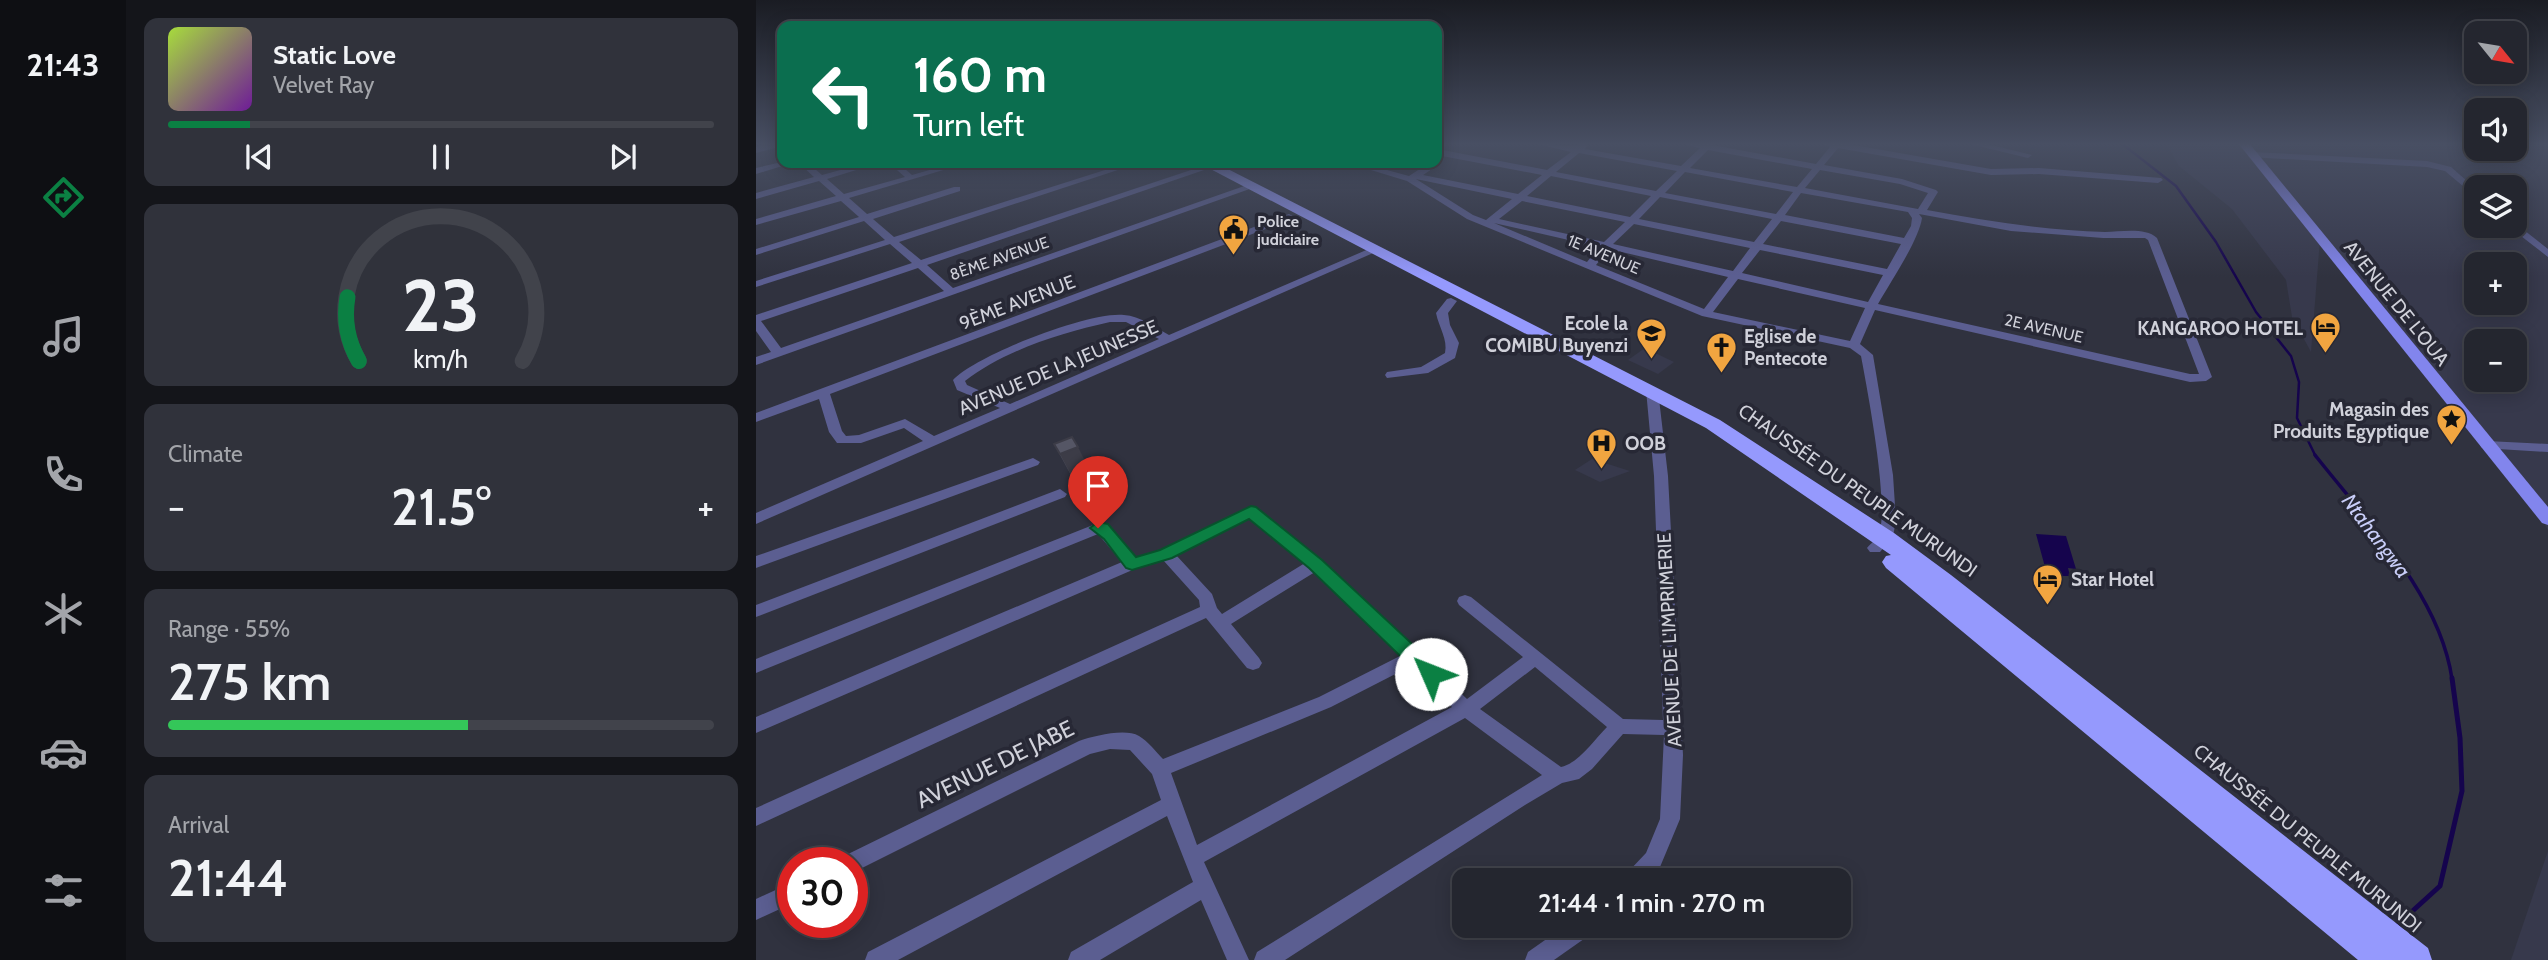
<!DOCTYPE html>
<html lang="en">
<head>
<meta charset="utf-8">
<style>
	:root { --surface:#24262f; --page:#30323b; --text:#f1f3f6; --muted:#a3a5aa; --line:#41434b; --accent:#0b8043 }
	body { margin:0; font-family:Cabin,sans-serif; background:var(--page); color:var(--text); height:100vh; display:flex; flex-direction:column; font-size:26px; white-space:nowrap }
	* { box-sizing:border-box; margin:0 }
	p { font-size:23px; color:var(--muted) }
	.icon { flex:none; width:38px; height:38px; fill:none; stroke:currentColor; stroke-width:2; stroke-linecap:round; stroke-linejoin:round }
	.map { position:relative; flex:1; overflow:hidden }
	.side { display:flex; flex-direction:column; gap:18px; padding:18px; background:#14151a; width:630px }
	.side>* { flex:none }
	.guide { position:absolute; left:21px; top:21px; width:665px; height:147px; border-radius:14px; box-shadow:0 4px 18px #0003,0 0 0 2px var(--line); background:#0b6e4f; color:#fff; overflow:hidden }
	.needle { width:46px; rotate:120deg }
	.buttons { position:absolute; left:1708px; top:21px; display:grid; gap:14px }
	.buttons a { display:grid; place-items:center; width:63px; height:63px; border-radius:14px; background:var(--surface); box-shadow:0 4px 18px #0003,0 0 0 2px var(--line); font-size:35px }
	.speed { position:absolute; left:21px; top:847px; display:flex; gap:14px; font-size:35px; font-weight:700; text-align:center }
	.speed>* { display:grid; place-content:center; width:91px; height:91px; border-radius:50%; background:var(--surface); box-shadow:0 4px 18px #0003,0 0 0 2px var(--line); line-height:1 }
	.speed .limit { border:10px solid #d22; background:#fff; color:#111 }
	.pin { position:absolute; display:grid; place-items:center; width:60px; height:60px; color:#fff; margin:-72px -30px; border-radius:50% 50% 50% 0; rotate:-45deg; box-shadow:0 0 7px #0007 }
	.pin .icon { rotate:45deg }
	.me { position:absolute; width:77px; margin:-38px; rotate:314deg; stroke-linejoin:round; filter:drop-shadow(0 0 5px #0008) }
	.turn { display:flex; align-items:center; gap:24px; height:147px; padding:0 21px; font-size:32px }
	.turn .icon { width:91px; height:91px; stroke-width:2.5 }
	.turn b { display:block; font-size:49px; line-height:60px }
	.big { font-size:52px; font-weight:600; line-height:1.1 }
	.side .widget { flex:1; display:flex; flex-direction:column; justify-content:center; gap:10px; min-width:0; padding:0 24px; border-radius:14px; background:var(--page) }
	.side .dial { align-items:center; gap:0 }
	.dial svg { height:182px; overflow:visible; fill:none; stroke:var(--line); stroke-width:7; stroke-linecap:round; text-anchor:middle }
	.dial text { fill:var(--text); stroke:none }
	.song { display:flex; align-items:center; gap:21px }
	.cover { width:84px; height:84px; border-radius:10px; background:linear-gradient(135deg,hsl(80 70% 55%),hsl(280 70% 35%)) }
	.played { height:7px; border-radius:4px; background:linear-gradient(90deg,var(--accent) 15%,var(--line) 15%) }
	.keys { display:flex; justify-content:space-around; direction:ltr }
	.heat { display:flex; justify-content:space-between; align-items:center; font-size:38px; direction:ltr }
	.charge { height:10px; border-radius:5px; background:linear-gradient(90deg,#34c759 55%,var(--line) 0) }
	.trip { position:absolute; left:696px; top:868px; width:399px; height:70px; border-radius:14px; background:var(--surface); box-shadow:0 4px 18px #0003,0 0 0 2px var(--line); font-weight:600; line-height:70px; text-align:center }
	main { display:flex; flex:1; min-height:0 }
	.tab-bar { display:flex; flex-direction:column; width:126px; justify-content:space-around; align-items:center; background:#0e0f13; color:var(--muted) }
	.tab-bar .icon { width:49px; height:49px }
	.tab-bar .on { color:var(--accent) }
	.tab-bar b { font-size:32px; color:var(--text) }
	.map>svg:first-child { display:block }
	.built { fill:#37394c; fill-rule:evenodd }
	.water { fill:#15044d }
	.lines { fill:none; stroke-linecap:round; stroke-linejoin:round }
	.stream-far2 { stroke:#15044d; stroke-width:2.5 }
	.stream-far1 { stroke:#15044d; stroke-width:3.5 }
	.stream { stroke:#15044d; stroke-width:5 }
	.minor { fill:#5b5e91; fill-rule:evenodd }
	.major { fill:#8285ed; fill-rule:evenodd }
	.highway { fill:#9599fd; fill-rule:evenodd }
	.wall { fill:#494a57 }
	.shaded-wall { fill:#3c3c47 }
	.building { fill:#555665; stroke:#3c3c47; stroke-width:2 }
	.route { fill:#0b8043; stroke:#07532c; stroke-width:2 }
	.labels { text-anchor:middle; stroke-width:7; stroke-linejoin:round; paint-order:stroke }
	.far-poi-label { font-size:16px; font-weight:bold; fill:#d0d1da; stroke:#272835; text-anchor:start }
	.far-street-label { font-size:16px; fill:#d0d1da; stroke:#272835 }
	.street-label { font-size:19px; fill:#d0d1da; stroke:#272835 }
	.poi-label { font-size:19px; font-weight:bold; fill:#d0d1da; stroke:#272835; text-anchor:end }
	.water-label { font-size:21px; font-style:italic; fill:#c9cef9; stroke:#272835 }
	.near-street-label { font-size:23px; fill:#d0d1da; stroke:#272835 }
</style>
</head>
<body>
<main>
<nav class="tab-bar">
<b>21:43</b>
<svg class="icon on" aria-label="directions" viewBox="0 0 24 24"><path d="M12 3l9 9-9 9-9-9zM9 14v-3h6M13 9l2 2-2 2"/></svg>
<svg class="icon" aria-label="music" viewBox="0 0 24 24"><path d="M9 18V5l10-2v13"/><circle cx="6" cy="18" r="3"/><circle cx="16" cy="16" r="3"/></svg>
<svg class="icon" aria-label="phone" viewBox="0 0 24 24"><path d="M5 4h4l2 5-3 2q2 4 5 5l2-3 5 2v4C11 20 4 13 5 4z"/></svg>
<svg class="icon" aria-label="climate" viewBox="0 0 24 24"><path d="M12 3v18M4 7l16 10M4 17L20 7"/></svg>
<svg class="icon" aria-label="car" viewBox="0 0 24 24"><path d="M5 17H2v-5l4-1 3-4h7l3 4 3 1v5h-3M9 17h6M6 11h13"/><circle cx="7" cy="17" r="2"/><circle cx="17" cy="17" r="2"/></svg>
<svg class="icon" aria-label="filters" viewBox="0 0 24 24"><path d="M4 7h16M4 17h16"/><circle cx="9" cy="7" r="2"/><circle cx="15" cy="17" r="2"/></svg>
</nav>
<section class="side">
<div class="widget">
<div class="song"><i class="cover"></i><div><b>Static Love</b><p>Velvet Ray</p></div></div>
<div class="played"></div>
<div class="keys"><svg class="icon" aria-label="previous" viewBox="0 0 24 24"><path d="M18 5L8 12l10 7zM5 5v14"/></svg><svg class="icon" aria-label="pause" viewBox="0 0 24 24"><path d="M8 5v14M16 5v14"/></svg><svg class="icon" aria-label="next" viewBox="0 0 24 24"><path d="M6 5l10 7-10 7zM19 5v14"/></svg></div>
</div>
<div class="widget dial"><svg viewBox="0 0 100 80">
<path d="M14 69A42 42 0 1 1 86 69"/>
<path d="M14 69A42 42 0 0 1 9 41" stroke="#0b8043"/>
<text x="50" y="56" font-size="32" font-weight="700">23</text>
<text x="50" y="72" font-size="11">km/h</text>
</svg></div>
<div class="widget"><p>Climate</p>
<div class="heat"><a>−</a><b class="big">21.5°</b><a>+</a></div>
</div>
<div class="widget"><p>Range · 55%</p><b class="big">275 km</b><div class="charge"></div></div>
<div class="widget"><p>Arrival</p><b class="big">21:44</b></div>
</section>
<div class="map">
<svg width="1792" height="960" viewBox="0 0 1792 960">
	<rect width="100%" height="100%" fill="#30323f"/>
	<g class="built">
		<path d="M1410,143H1720V149H1759V143H1792V530L1769,490L1564,240L1555,352L1536,317L1530,280L1476,209L1423,166ZM1720,187H1759V226H1720ZM1720,264H1759V303H1720ZM1720,341H1759V380H1720Z"/>
		<path d="M889,348L918,362L902,374L872,360Z"/>
		<path d="M836,459L874,471L844,482L819,470Z"/>
		<path d="M1792,851V960H1755Z"/>
	</g>
	<path class="water" d="M1280,534L1310,536L1320,569L1312,568L1314,576H1303L1301,568L1289,567Z"/>
	<g class="lines">
		<path class="stream-far2" d="M1365,143L1420,186L1460,242L1500,312L1535,356L1543,382L1541,418L1560,457"/>
		<path class="stream-far1" d="M1559,455C1610,520 1684,595 1696,679"/>
		<path class="stream" d="M1640,926L1684,886L1706,791L1704,738L1696,678"/>
		<g class="minor">
			<path d="M16,143H26V146L0,153V147Z"/>
			<path d="M777,143C792,143 815,149 827,143L831,146L829,149L925,166L944,148L924,143H958L956,145L1060,164L1074,147L1064,143H1086L1235,169L1283,168L1405,178L1407,180L1402,183L1283,174L1235,175L1082,148L1068,165L1146,179L1180,190L1182,192L1171,210C1230,221 1289,230 1349,232C1365,232 1389,227 1401,238L1456,377L1450,381L1434,382L1119,310L1104,344L1117,355L1137,475L1140,521L1137,536L1124,552H1114L1111,548C1114,544 1120,540 1122,536C1135,512 1111,388 1105,356L1094,348L946,316L711,219L651,181L592,163H605L653,176L673,163H681V161L683,163L682,165L667,175L762,194L786,175L681,155V149L791,170L815,152ZM952,150L1056,169L1041,187L934,168ZM823,153L921,171L900,191L800,172ZM1064,170L1144,184L1172,193L1162,209L1049,188ZM929,172L1037,192L1020,214L909,193ZM795,176L895,196L874,217L771,196ZM660,179L756,199L730,220L717,215ZM1045,193L1152,212L1156,218L1155,226L1148,238L1029,215ZM904,197L1016,219L998,242L883,219ZM766,201L869,222L848,242L743,219ZM1163,214L1255,231L1347,238H1389L1392,240L1443,374H1434L1122,304C1135,281 1163,240 1166,218ZM1025,221L1145,244L1131,269L1007,244ZM738,223L843,247L831,262ZM878,224L994,248L977,271L857,244ZM853,249L972,277L948,309L840,265ZM1004,250L1127,275L1112,302L986,273ZM982,279L1109,308L1094,341L957,312Z"/>
			<path d="M1210,143H1227L1276,155L1272,158Z"/>
			<path d="M1496,152L1671,161L1695,167L1720,189V197L1689,171L1671,167L1493,157L1492,155Z"/>
			<path d="M26,162L36,163L0,174V168Z"/>
			<path d="M43,163H52L66,175L110,163H123L71,179L88,194L149,177L133,163H142L156,175L198,163H211L93,198L111,214L198,187H204V191L117,219L138,237L371,163H383L143,242L165,260L441,168L448,170L171,265L197,288L494,184L502,186L0,365V357L15,352L0,331V315L156,263L134,244L0,287V281L129,240L108,221L0,255V249L103,217L85,201L0,225V219L80,196L63,181L0,199V193L58,177ZM162,268L188,291L25,348L5,321Z"/>
			<path d="M533,214L538,217L536,219L74,394L86,431L90,436L103,435L149,419L178,436L244,408L201,390L197,380C220,355 334,311 368,315C384,316 399,327 413,335L615,248L624,250L0,524V513L167,441L148,428L105,443H81L73,432L63,399L0,422V413ZM354,322H370L403,339L254,404L211,385L209,381C249,350 305,333 354,322Z"/>
			<path d="M1759,223L1792,249V257L1752,226H1759Z"/>
			<path d="M695,298L701,301L692,313L694,325L703,343L699,358L672,373L631,378L629,375L631,372L665,367L689,353C692,339 683,328 680,313L691,299Z"/>
			<path d="M896,386L902,390L912,476L927,755L924,819L904,867L892,880H868L871,873L890,853L904,819L908,735L867,734L836,769L823,779L806,783L769,805L529,960H498L501,952L786,775L709,718L448,862L493,960H471L445,900L344,960H312L315,952L437,882L411,816L142,960H109L112,952L405,800L396,774L374,750L354,749L334,754L102,870L96,872V863H85L88,856L323,741C338,736 369,728 383,736C392,741 400,752 407,759L563,697L644,656L559,572L475,624L503,658L506,663L503,668L497,670L491,668L450,618L0,826V808L444,607L443,600L407,560L381,568L0,733V717L366,562L342,534L0,673V659L342,523L351,524L379,558L405,550L490,508H500L565,560L711,699L767,657L703,605L701,601L703,597L709,595L715,597L867,719L907,720L898,476L890,390ZM494,518L549,563L466,614L461,608L456,594L420,555ZM655,666L696,707L441,845L415,773L575,707ZM779,667L851,727C838,740 823,763 805,767L724,709Z"/>
			<path d="M1731,441L1792,444V452L1726,448L1724,445Z"/>
			<path d="M277,458L284,462L282,465L0,568V556Z"/>
			<path d="M304,489L311,494L309,497L0,617V605Z"/>
			<path d="M37,882V903L0,920V899Z"/>
			<path d="M809,926H838L835,934L798,960H769L772,952Z"/>
		</g>
		<path class="major" d="M1482,143H1493L1792,507V525L1786,523Z"/>
		<path class="highway" d="M443,163H460L964,420L1138,533L1195,575L1672,948L1676,960H1602L1130,568L1126,562L1130,556L1135,555L950,428Z"/>
	</g>
	<path class="wall" d="M298,444L339,481L322,488Z"/>
	<path class="shaded-wall" d="M322,447L339,481L322,488L304,454Z"/>
	<path class="building" d="M316,437L322,447L304,454L298,444Z"/>
	<linearGradient id="sky" x2="0" y2="1"><stop stop-color="#1a1c23"/><stop offset="0.52" stop-color="#484f63"/><stop offset="1" stop-color="#484f63" stop-opacity="0"/></linearGradient>
	<rect width="1792" height="277" fill="url(#sky)"/>
	<path class="route" d="M495,506L500,507L566,560L682,668L685,674L682,679L675,682L668,679L553,568L493,519L416,558L376,570L370,568L348,539L334,528L342,522L352,524L380,557L404,550Z"/>
	<defs>
		<symbol id="civic-pin" viewBox="-11 -11 22 30"><path d="M0 17L-7.5 6A9.5 9.5 0 1 1 7.5 6Z" fill="#f1a540" stroke="#272835"/><path d="M-.6-6.5H3V-4.5H.6V-3L4-1V1h2V6H-6V1h2V-1L-.6-3ZM-1.2 2.5V6h2.4V2.5Z" fill="#111"/></symbol>
		<symbol id="hotel-pin" viewBox="-11 -11 22 30"><path d="M0 17L-7.5 6A9.5 9.5 0 1 1 7.5 6Z" fill="#f1a540" stroke="#272835"/><path d="M-6-4.5h1.5V1H6V5H4.5V3h-9V5H-6ZM-4 0a1.8 1.8 0 1 1 3.6 0ZM.5 0V-2.5h3Q6-2.5 6 0Z" fill="#111"/></symbol>
		<symbol id="school-pin" viewBox="-11 -11 22 30"><path d="M0 17L-7.5 6A9.5 9.5 0 1 1 7.5 6Z" fill="#f1a540" stroke="#272835"/><path d="M0-5L7-2L0 1L-7-2ZM-4 1L0 2.5L4 1V4Q0 6-4 4Z" fill="#111"/></symbol>
		<symbol id="church-pin" viewBox="-11 -11 22 30"><path d="M0 17L-7.5 6A9.5 9.5 0 1 1 7.5 6Z" fill="#f1a540" stroke="#272835"/><path d="M-1.2-6h2.4v3.5h3.3v2.4h-3.3V6h-2.4V-.1h-3.3v-2.4h3.3Z" fill="#111"/></symbol>
		<symbol id="sight-pin" viewBox="-11 -11 22 30"><path d="M0 17L-7.5 6A9.5 9.5 0 1 1 7.5 6Z" fill="#f1a540" stroke="#272835"/><path d="M0-6L1.8-2.2L6-1.7L2.9 1.2L3.7 5.4L0 3.3L-3.7 5.4L-2.9 1.2L-6-1.7L-1.8-2.2Z" fill="#111"/></symbol>
		<symbol id="hospital-pin" viewBox="-11 -11 22 30"><path d="M0 17L-7.5 6A9.5 9.5 0 1 1 7.5 6Z" fill="#f1a540" stroke="#272835"/><path d="M-5-5h3v3.5h4V-5h3V5h-3V1.5h-4V5h-3Z" fill="#111"/></symbol>
	</defs>
	<g fill-rule="evenodd">
		<use href="#civic-pin" x="460" y="212" width="35" height="47"/>
		<use href="#hotel-pin" x="1552" y="310" width="35" height="47"/>
		<use href="#school-pin" x="878" y="316" width="35" height="47"/>
		<use href="#church-pin" x="948" y="330" width="35" height="47"/>
		<use href="#sight-pin" x="1678" y="402" width="35" height="47"/>
		<use href="#hospital-pin" x="828" y="426" width="35" height="47"/>
		<use href="#hotel-pin" x="1274" y="562" width="35" height="47"/>
	</g>
	<g class="labels">
		<g class="far-poi-label">
			<text x="501" y="227">Police<tspan x="501" dy="18">judiciaire</tspan></text>
		</g>
		<g class="far-street-label">
			<text transform="translate(848 254) rotate(23)" y="6">1E AVENUE</text>
			<text transform="translate(243 258) rotate(-19)" y="6">8ÈME AVENUE</text>
			<text transform="translate(1288 328) rotate(13)" y="6">2E AVENUE</text>
		</g>
		<g class="street-label">
			<text transform="translate(261 302) rotate(-21)" y="7">9ÈME AVENUE</text>
			<text transform="translate(1641 303) rotate(51)" y="7">AVENUE DE L'OUA</text>
			<text transform="translate(302 367) rotate(-23)" y="7">AVENUE DE LA JEUNESSE</text>
			<text transform="translate(1102 490) rotate(35)" y="7">CHAUSSÉE DU PEUPLE MURUNDI</text>
			<text transform="translate(913 640) rotate(-93)" y="7">AVENUE DE L'IMPRIMERIE</text>
			<text transform="translate(1552 838) rotate(39)" y="7">CHAUSSÉE DU PEUPLE MURUNDI</text>
		</g>
		<g class="poi-label">
			<text x="872" y="330">Ecole la<tspan x="872" dy="22">COMIBU Buyenzi</tspan></text>
			<text x="1547" y="335">KANGAROO HOTEL</text>
			<text x="988" y="343" text-anchor="start">Eglise de<tspan x="988" dy="22">Pentecote</tspan></text>
			<text x="1673" y="416">Magasin des<tspan x="1673" dy="22">Produits Egyptique</tspan></text>
			<text x="869" y="450" text-anchor="start">OOB</text>
			<text x="1315" y="586" text-anchor="start">Star Hotel</text>
		</g>
		<g class="water-label">
			<text transform="translate(1620 536) rotate(53)" y="7">Ntahangwa</text>
		</g>
		<g class="near-street-label">
			<text transform="translate(239 764) rotate(-26)" y="8">AVENUE DE JABE</text>
		</g>
	</g>
</svg>
<div class="buttons">
<a><svg class="needle" viewBox="-14 -14 28 28"><path d="M0-13l5 13h-10z" fill="#e53935"/><path d="M0 13l5-13h-10z" fill="#a3a5aa"/></svg></a>
<a><svg class="icon" aria-label="sound" viewBox="0 0 24 24"><path d="M4 9h4l5-4v14l-5-4H4zM17 9q2 3 0 6"/></svg></a>
<a><svg class="icon" aria-label="layers" viewBox="0 0 24 24"><path d="M12 4l9 5-9 5-9-5zM3 14l9 5 9-5"/></svg></a>
<a>+</a>
<a>−</a>
</div>
<div class="speed"><div class="limit">30</div></div>
<div class="pin" style="left:342px;top:528px;background:#d93025"><svg class="icon" aria-label="arrive" viewBox="0 0 24 24"><path d="M6 21V4h12l-3 4 3 4H6"/></svg></div>
<svg class="me" style="left:675px;top:674px" viewBox="-20 -20 40 40"><circle r="19" fill="#fff"/><path d="M0-13L10 11 0 6-10 11z" fill="#0b8043"/></svg>
<div class="trip">21:44 · 1 min · 270 m</div>
<div class="guide">
<div class="turn"><svg class="icon" aria-label="left" viewBox="0 0 24 24"><path d="M17 20v-9H6M10 6l-5 5 5 5"/></svg><div><b>160 m</b>Turn left</div></div>
</div>
</div>
</main>
</body>
</html>
